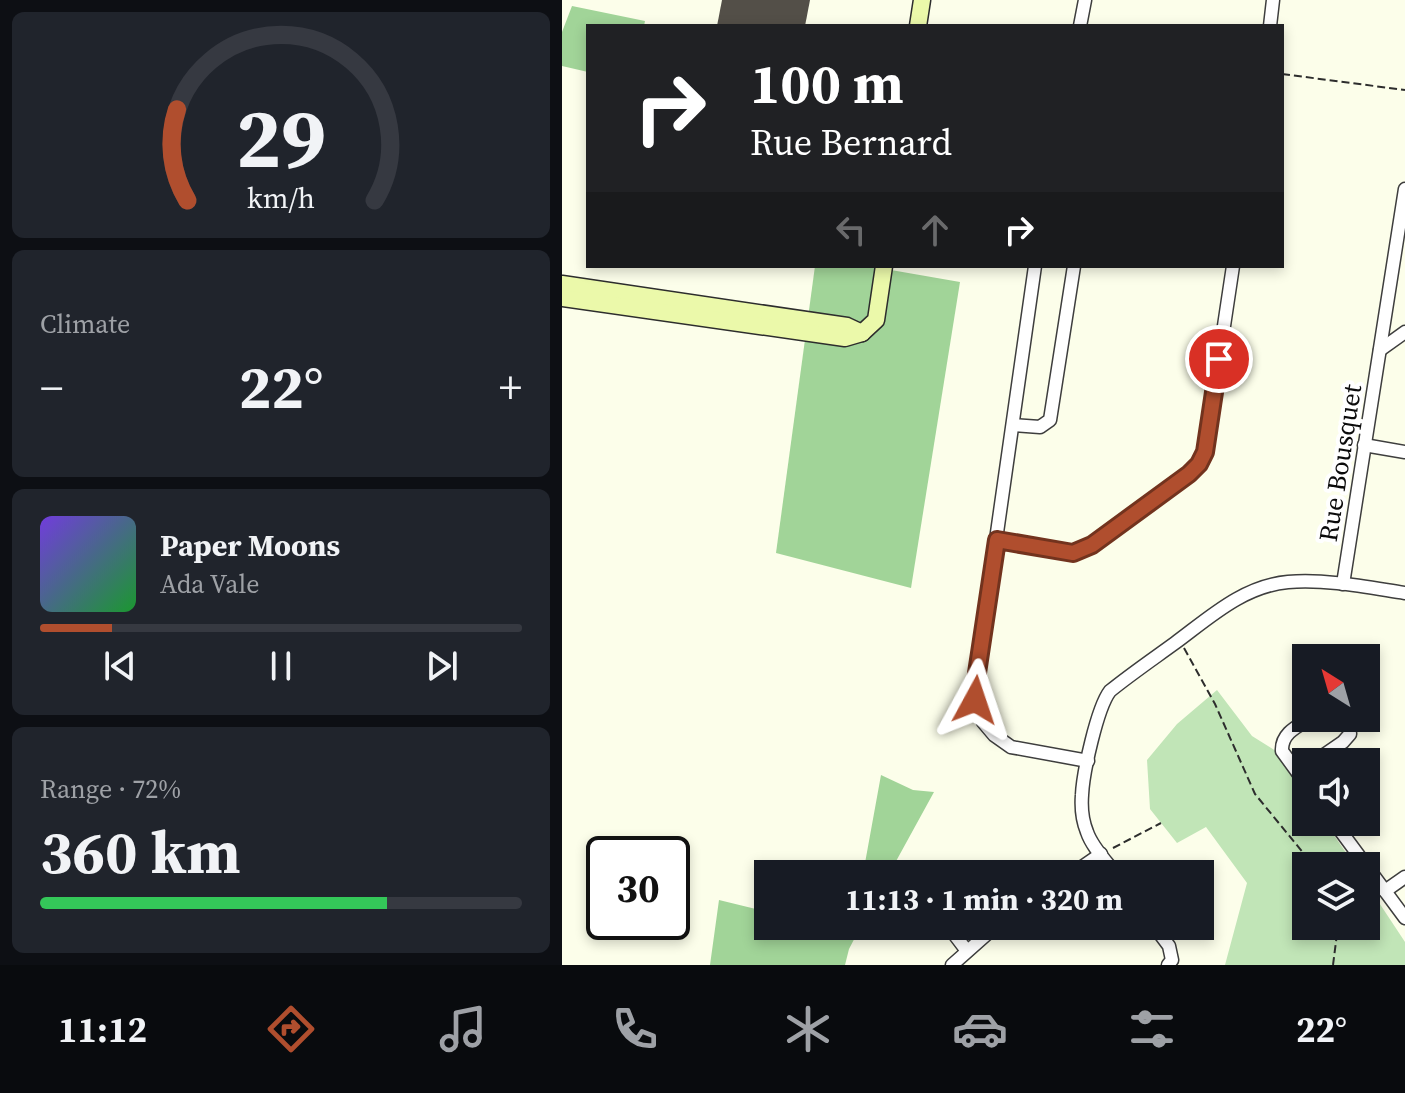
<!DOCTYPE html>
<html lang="en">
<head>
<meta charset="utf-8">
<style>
	:root { --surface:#171b24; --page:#20242c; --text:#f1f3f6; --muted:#9ea1a6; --line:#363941; --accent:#b04e2e }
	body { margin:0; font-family:"Source Serif 4",serif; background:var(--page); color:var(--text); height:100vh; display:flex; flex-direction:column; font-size:30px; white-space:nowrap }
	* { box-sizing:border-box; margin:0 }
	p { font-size:26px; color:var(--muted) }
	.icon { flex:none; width:44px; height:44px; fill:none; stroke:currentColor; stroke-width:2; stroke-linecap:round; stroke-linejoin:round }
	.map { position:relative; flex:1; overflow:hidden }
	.panel { display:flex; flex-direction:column; gap:12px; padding:12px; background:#0d0f14; width:562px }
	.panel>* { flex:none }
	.top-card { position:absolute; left:24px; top:24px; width:698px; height:244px; border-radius:0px; box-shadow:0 4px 12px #0003; background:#202124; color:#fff; overflow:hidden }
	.needle { width:52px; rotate:323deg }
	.tools { position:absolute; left:730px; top:644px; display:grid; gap:16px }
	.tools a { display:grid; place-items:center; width:88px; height:88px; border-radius:0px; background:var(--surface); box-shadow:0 4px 12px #0003; font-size:40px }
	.speed { position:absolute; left:24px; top:836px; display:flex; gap:16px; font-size:40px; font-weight:700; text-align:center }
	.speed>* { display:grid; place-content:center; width:104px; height:104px; border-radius:50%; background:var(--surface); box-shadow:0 4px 12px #0003; line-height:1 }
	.speed .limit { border:4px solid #111; border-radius:12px; background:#fff; color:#111 }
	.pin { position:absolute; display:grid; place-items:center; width:68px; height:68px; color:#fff; margin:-34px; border:4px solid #fff; border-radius:50%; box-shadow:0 2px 8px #0007 }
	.me { position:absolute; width:88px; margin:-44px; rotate:5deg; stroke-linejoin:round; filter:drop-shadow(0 0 6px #0008) }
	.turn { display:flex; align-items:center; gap:28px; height:168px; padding:0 32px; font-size:36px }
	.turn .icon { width:104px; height:104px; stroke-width:2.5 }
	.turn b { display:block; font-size:56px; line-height:68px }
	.lanes { display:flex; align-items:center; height:76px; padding:0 32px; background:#0003; justify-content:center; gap:40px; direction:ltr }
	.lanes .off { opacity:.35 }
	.big { font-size:60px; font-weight:700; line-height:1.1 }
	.panel .widget { flex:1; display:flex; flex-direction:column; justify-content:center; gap:12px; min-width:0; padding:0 28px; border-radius:12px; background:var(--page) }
	.panel .dial { align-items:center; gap:0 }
	.dial svg { height:208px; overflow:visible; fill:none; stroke:var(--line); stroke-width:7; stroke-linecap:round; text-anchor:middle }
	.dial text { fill:var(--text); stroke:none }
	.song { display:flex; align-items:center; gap:24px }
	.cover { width:96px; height:96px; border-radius:12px; background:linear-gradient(135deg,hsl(260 70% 55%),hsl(130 70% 35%)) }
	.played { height:8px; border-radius:4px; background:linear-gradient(90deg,var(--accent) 15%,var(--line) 15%) }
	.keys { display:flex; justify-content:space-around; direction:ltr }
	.heat { display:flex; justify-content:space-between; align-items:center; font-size:44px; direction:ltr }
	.charge { height:12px; border-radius:6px; background:linear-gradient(90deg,#34c759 72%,var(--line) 0) }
	.trip { position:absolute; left:192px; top:860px; width:460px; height:80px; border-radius:0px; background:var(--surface); box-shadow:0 4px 12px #0003; font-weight:700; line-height:80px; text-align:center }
	.tabs { display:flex; height:128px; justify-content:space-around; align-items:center; background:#090b0e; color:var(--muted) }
	.tabs .icon { width:56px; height:56px }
	.tabs .on { color:var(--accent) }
	.tabs b { font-size:36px; color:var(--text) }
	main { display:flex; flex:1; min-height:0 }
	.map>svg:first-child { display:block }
	.green { fill:#c1e5b7 }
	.forest { fill:#a1d498 }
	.building { fill:#534f48 }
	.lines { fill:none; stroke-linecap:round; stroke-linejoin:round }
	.street-casing { stroke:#3e3e3e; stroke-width:15 }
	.secondary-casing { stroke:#2d2d2d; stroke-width:19 }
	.path { stroke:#2d2d2d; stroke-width:2; stroke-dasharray:8 4; stroke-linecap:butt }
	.street { stroke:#fff; stroke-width:12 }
	.secondary { stroke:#ebf9aa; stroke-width:16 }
	.route-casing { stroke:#72331e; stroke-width:20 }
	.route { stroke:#b04e2e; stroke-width:14 }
	.labels { text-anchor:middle; stroke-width:8; stroke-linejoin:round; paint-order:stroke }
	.street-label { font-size:26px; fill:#0b0b0b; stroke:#fff }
</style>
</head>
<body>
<main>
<section class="panel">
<div class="widget dial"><svg viewBox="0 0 100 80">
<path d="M14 69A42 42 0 1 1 86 69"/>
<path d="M14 69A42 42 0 0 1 10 34" stroke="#b04e2e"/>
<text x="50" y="56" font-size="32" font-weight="700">29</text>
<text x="50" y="72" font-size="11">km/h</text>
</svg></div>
<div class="widget"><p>Climate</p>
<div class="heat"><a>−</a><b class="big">22°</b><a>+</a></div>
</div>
<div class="widget">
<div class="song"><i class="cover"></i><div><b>Paper Moons</b><p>Ada Vale</p></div></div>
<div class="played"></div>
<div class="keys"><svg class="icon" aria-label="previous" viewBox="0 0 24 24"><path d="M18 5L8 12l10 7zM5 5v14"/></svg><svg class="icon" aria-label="pause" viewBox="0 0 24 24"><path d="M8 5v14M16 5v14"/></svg><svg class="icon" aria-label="next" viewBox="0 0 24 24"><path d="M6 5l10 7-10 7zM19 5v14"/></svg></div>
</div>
<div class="widget"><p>Range · 72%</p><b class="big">360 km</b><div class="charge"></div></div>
</section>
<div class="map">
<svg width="843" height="965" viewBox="0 0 843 965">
	<rect width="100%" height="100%" fill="#fcfeea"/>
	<path class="green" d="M655,690L690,736L717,753L744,793V822H763L793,866H744V926H804V883L843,942V965H663L685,883L644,827L615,843L588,809L585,760L615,724Z"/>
	<g class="forest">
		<path d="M10,6L83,21L82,26H26V72L0,66V32Z"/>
		<path d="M253,266H306L398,282L349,588L214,553Z"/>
		<path d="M319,775L351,790L372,792L327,874H301Z"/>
		<path d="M157,900L206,912V926H265L290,932L292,926H299L287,949L283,965H148Z"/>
	</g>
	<path class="building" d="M160,0H248L243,26H155Z"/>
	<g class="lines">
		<defs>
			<g id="street">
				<path d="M518,26L523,0"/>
				<path d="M708,26L711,0"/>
				<path d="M473,266L415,673L413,700L421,722L432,735L449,747L526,761"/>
				<path d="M818,350L843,332"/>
				<path d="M451,425L478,427L488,420L512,266"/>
				<path d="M802,445L843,452"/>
				<path d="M435,540L511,553L518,552L530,545L633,469L643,452L671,266"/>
				<path d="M781,584L843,189"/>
				<path d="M752,762L781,742L788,734L787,726L781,718"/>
				<path d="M744,784L720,751C719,733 736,726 749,718"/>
				<path d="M772,822L843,918"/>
				<path d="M510,874L539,854"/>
				<path d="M554,874C544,861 530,847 525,832C520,820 519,808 520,795C521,773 535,708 548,691C569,674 591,659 613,643C647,618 681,586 726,582C765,579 804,587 843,593"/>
				<path d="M823,891L843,877"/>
				<path d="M386,926L405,951"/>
				<path d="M592,926L607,946L610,960L606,965"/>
				<path d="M390,965L434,926"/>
			</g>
			<g id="secondary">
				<path d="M356,26L360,0"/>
				<path d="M0,284L285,326L300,333"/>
				<path d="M0,298L283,338L300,333L314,320L322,266"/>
			</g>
		</defs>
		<use href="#street" class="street-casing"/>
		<use href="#secondary" class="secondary-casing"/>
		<g class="path">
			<path d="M720,74L843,90"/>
			<path d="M622,648L653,704L693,794L752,866"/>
			<path d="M551,848L599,823"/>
			<path d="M771,965L776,926"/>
		</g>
		<use href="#street" class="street"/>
		<use href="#secondary" class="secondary"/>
	</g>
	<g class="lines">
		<defs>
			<path id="route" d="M413,700L415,673L435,540L511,553L530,545L627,474L637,464L643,452L657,359"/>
		</defs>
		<use href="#route" class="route-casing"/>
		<use href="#route" class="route"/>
	</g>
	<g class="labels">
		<g class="street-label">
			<text transform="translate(778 463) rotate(-81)" y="9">Rue Bousquet</text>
		</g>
	</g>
</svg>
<div class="tools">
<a><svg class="needle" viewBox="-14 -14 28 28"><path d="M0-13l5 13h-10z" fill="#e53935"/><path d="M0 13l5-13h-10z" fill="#9ea1a6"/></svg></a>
<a><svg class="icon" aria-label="sound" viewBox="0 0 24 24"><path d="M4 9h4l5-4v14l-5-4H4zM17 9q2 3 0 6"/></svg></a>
<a><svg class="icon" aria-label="layers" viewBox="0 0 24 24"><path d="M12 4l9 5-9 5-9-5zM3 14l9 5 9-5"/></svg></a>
</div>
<div class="speed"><div class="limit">30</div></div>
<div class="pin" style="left:657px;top:359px;background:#d93025"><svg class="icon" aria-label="arrive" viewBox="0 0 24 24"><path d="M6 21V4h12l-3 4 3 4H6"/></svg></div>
<svg class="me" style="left:413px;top:700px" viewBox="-20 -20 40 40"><path d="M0-17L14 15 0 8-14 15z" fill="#b04e2e" stroke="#fff" stroke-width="4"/></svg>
<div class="trip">11:13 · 1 min · 320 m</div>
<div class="top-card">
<div class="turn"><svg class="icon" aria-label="right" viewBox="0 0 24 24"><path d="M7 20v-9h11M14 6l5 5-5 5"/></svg><div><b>100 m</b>Rue Bernard</div></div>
<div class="lanes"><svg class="icon off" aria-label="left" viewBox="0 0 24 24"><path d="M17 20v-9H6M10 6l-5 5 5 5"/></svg><svg class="icon off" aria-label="ahead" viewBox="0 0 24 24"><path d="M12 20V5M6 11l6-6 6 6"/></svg><svg class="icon" aria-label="right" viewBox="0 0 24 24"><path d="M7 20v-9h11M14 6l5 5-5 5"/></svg></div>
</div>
</div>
</main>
<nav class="tabs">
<b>11:12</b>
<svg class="icon on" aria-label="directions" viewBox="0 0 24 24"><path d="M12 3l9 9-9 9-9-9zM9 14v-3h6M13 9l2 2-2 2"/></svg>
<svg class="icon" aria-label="music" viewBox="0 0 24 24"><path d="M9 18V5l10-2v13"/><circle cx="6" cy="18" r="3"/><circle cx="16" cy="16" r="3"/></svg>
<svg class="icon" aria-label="phone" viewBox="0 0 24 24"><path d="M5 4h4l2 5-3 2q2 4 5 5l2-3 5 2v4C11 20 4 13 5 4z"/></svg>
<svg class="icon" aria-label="climate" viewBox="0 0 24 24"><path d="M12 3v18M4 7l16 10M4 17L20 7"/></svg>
<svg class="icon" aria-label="car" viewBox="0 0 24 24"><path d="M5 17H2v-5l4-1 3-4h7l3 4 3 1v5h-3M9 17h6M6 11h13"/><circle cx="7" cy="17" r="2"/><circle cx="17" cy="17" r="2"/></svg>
<svg class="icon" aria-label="filters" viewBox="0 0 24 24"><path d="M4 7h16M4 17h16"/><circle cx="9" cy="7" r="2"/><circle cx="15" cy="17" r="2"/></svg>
<b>22°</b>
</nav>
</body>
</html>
